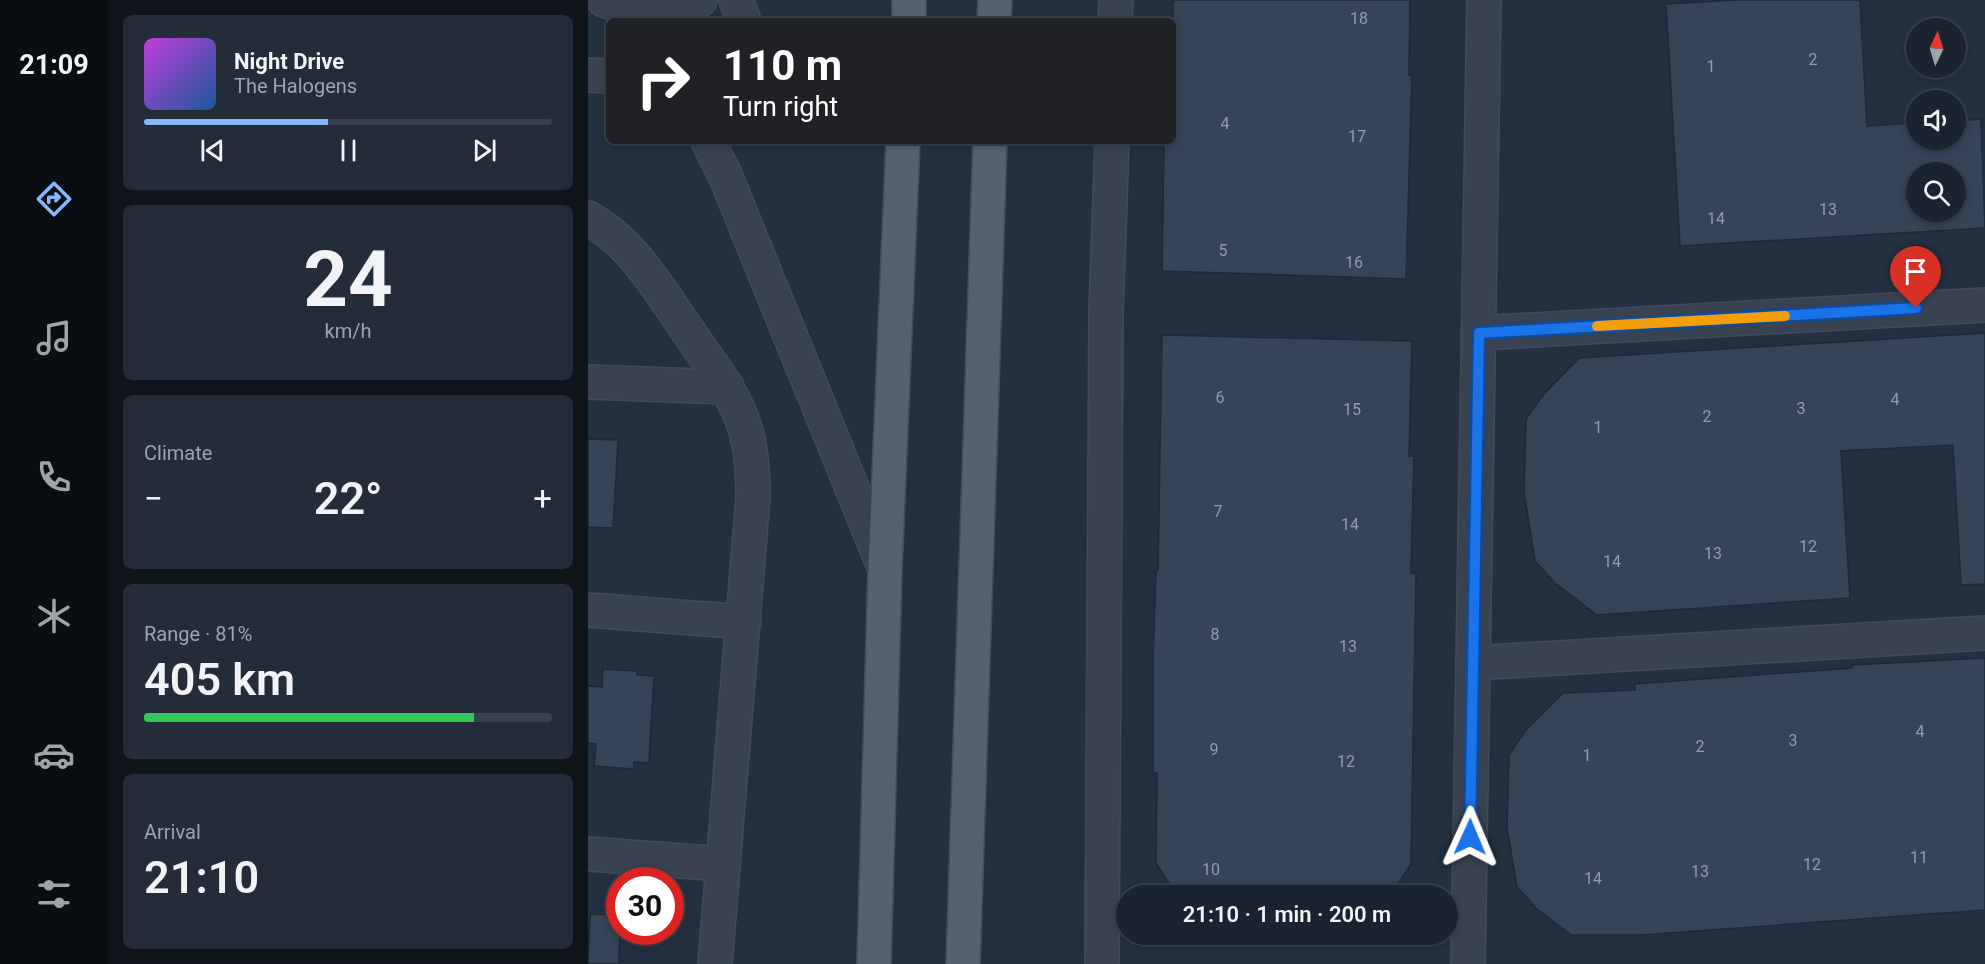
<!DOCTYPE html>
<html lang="en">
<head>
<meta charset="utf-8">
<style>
	:root { --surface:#1a2430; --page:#232c38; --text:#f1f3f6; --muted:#9fa4ab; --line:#38414c; --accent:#86b7fd }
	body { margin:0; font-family:Roboto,sans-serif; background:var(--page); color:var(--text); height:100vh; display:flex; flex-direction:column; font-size:22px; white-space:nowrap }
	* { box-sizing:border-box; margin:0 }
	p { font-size:20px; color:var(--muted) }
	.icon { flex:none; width:33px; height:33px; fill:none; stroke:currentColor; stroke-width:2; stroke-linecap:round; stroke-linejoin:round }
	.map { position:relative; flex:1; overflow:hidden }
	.drawer { display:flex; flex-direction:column; gap:15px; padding:15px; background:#0e141a; width:480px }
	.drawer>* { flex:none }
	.hud { position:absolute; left:18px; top:18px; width:570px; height:126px; border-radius:9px; box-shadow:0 3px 9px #0003,0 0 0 2px var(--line); background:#202124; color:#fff; overflow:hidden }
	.needle { width:39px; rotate:4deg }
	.controls { position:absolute; left:1318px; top:18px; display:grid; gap:12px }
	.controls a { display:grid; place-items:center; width:60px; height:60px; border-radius:50%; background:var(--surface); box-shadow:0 3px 9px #0003,0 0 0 2px var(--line); font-size:30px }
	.speed { position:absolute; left:18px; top:867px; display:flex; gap:12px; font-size:30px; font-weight:700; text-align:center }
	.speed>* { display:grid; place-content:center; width:78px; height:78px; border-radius:50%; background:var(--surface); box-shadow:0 3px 9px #0003,0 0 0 2px var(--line); line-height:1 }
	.speed .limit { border:9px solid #d22; background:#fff; color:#111 }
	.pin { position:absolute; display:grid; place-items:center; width:51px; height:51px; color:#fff; margin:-62px -26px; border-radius:50% 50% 50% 0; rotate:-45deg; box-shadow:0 0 6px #0007 }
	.pin .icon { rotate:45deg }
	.me { position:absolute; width:66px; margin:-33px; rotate:1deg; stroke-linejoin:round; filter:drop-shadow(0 0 4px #0008) }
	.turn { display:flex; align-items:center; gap:21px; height:126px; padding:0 18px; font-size:27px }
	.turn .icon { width:78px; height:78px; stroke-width:2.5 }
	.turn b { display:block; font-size:42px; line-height:51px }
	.big { font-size:45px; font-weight:600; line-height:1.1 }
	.drawer .widget { flex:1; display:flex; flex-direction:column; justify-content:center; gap:9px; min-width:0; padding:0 21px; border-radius:9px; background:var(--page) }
	.drawer .dial { align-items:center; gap:0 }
	.dial b { font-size:78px; line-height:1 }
	.song { display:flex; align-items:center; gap:18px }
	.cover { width:72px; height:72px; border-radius:9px; background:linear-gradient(135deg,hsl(290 70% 55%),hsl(210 70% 35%)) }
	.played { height:6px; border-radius:3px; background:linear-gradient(90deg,var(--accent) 45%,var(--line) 45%) }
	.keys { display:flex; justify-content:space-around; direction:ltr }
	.heat { display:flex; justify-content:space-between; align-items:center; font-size:33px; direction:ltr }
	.charge { height:9px; border-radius:4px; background:linear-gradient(90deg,#34c759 81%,var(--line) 0) }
	.trip { position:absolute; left:528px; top:885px; width:342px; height:60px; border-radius:30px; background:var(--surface); box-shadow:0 3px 9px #0003,0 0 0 2px var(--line); font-weight:600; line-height:60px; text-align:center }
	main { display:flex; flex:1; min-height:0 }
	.tab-bar { display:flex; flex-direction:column; width:108px; justify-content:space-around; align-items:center; background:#0a0e13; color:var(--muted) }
	.tab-bar .icon { width:42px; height:42px }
	.tab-bar .on { color:var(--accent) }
	.tab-bar b { font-size:27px; color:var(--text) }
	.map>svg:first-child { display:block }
	.building { fill:#354456; stroke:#1e2937; stroke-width:1.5; fill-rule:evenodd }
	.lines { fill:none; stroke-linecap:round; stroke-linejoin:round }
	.minor-casing { stroke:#414b59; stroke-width:36 }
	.major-casing { stroke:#414b59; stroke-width:36 }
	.minor { stroke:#384250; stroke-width:33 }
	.major { stroke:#556170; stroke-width:33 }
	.route-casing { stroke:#114b97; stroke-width:15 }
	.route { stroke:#1a73e8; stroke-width:10 }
	.slow { stroke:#f59e0b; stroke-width:10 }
	.labels { text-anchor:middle; stroke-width:6; stroke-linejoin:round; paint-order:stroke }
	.number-label { font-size:16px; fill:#929dac }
</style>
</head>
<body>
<main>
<nav class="tab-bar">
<b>21:09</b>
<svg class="icon on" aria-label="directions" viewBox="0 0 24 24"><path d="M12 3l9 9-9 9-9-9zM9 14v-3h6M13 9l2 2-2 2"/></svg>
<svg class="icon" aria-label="music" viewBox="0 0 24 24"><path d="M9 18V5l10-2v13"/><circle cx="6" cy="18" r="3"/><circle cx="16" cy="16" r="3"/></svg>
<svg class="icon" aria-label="phone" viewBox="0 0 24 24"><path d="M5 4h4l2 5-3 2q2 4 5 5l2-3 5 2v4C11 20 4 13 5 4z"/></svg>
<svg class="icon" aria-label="climate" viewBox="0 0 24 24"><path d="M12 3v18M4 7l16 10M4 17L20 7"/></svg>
<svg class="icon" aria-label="car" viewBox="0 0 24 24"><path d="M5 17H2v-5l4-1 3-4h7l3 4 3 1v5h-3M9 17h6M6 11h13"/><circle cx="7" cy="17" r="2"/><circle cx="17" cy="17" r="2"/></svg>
<svg class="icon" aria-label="filters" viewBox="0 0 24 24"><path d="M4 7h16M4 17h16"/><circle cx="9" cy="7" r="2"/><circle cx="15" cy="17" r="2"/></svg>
</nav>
<section class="drawer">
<div class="widget">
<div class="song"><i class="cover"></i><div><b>Night Drive</b><p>The Halogens</p></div></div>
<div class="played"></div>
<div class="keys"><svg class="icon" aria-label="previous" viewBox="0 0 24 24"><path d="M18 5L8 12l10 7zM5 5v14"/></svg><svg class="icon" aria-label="pause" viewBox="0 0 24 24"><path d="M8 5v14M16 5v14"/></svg><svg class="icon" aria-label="next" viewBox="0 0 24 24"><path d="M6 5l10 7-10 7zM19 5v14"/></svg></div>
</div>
<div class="widget dial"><b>24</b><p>km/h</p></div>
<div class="widget"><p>Climate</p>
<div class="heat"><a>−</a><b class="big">22°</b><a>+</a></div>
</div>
<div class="widget"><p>Range · 81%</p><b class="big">405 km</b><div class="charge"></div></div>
<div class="widget"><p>Arrival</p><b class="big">21:10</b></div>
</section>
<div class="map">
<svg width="1397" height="964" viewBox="0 0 1397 964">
	<rect width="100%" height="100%" fill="#233040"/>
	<g class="building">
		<path d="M585,0H822L821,75H824L818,279L574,271L576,141H585Z"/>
		<path d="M1148,0H1272L1279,126L1329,123V140H1368V121L1393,119L1397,228L1092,246L1078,4ZM1329,172H1368V212H1329Z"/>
		<path d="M1397,333V584L1373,585L1365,445L1253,451L1262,598L1009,615L967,583L947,561L936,492L938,419L955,395L991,358Z"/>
		<path d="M574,335L824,341L821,456H826L823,573H828L823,864L802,896H589L568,863L569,773H565V660L568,570H570Z"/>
		<path d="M0,439L30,440L25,528L0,527Z"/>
		<path d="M1397,658V910L1053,935H983L949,909L929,887L919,828L921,755L938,730L975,693L1047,690L1046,684L1264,668V665Z"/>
		<path d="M15,669L50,671L49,675L66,676L61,763L46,762V769L6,766L8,744L0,743V686L14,687Z"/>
		<path d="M2,914L32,915L31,964H0Z"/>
	</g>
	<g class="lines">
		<defs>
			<g id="minor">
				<path d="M16,0C44,12 84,10 112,0"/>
				<path d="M148,0L156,21"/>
				<path d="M527,21L528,0"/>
				<path d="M0,75L21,76"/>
				<path d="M120,141L137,175L297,569"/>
				<path d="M0,218C46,243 73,293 102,334C119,359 139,384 151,412C163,439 165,468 165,497L127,964"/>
				<path d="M891,333L1397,305"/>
				<path d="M0,382L139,387"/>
				<path d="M0,610L156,622"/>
				<path d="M885,663L1397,633"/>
				<path d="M0,854L135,864"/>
				<path d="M514,964L518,313L524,141"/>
				<path d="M880,964L896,0"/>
			</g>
			<g id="major">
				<path d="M321,21V0"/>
				<path d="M406,21L407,0"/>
				<path d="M286,964L297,569L315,141"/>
				<path d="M375,964L402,141"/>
			</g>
		</defs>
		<use href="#minor" class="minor-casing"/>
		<use href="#major" class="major-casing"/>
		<use href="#minor" class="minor"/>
		<use href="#major" class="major"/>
	</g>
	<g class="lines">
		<defs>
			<path id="route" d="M882,837L891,333L1328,308"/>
		</defs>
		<use href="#route" class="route-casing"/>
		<use href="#route" class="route"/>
		<path class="slow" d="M1009,326L1197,316"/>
	</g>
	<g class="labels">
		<g class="number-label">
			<text x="771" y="24">18</text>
			<text x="1225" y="65">2</text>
			<text x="1123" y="72">1</text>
			<text x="637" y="129">4</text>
			<text x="769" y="142">17</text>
			<text x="1240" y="215">13</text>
			<text x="1128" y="224">14</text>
			<text x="635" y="256">5</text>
			<text x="766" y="268">16</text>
			<text x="632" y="403">6</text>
			<text x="1307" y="405">4</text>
			<text x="1213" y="414">3</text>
			<text x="764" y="415">15</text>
			<text x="1119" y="422">2</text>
			<text x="1010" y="433">1</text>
			<text x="630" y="517">7</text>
			<text x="762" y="530">14</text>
			<text x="1220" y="552">12</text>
			<text x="1125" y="559">13</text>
			<text x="1024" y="567">14</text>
			<text x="627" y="640">8</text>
			<text x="760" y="652">13</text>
			<text x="1332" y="737">4</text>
			<text x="1205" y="746">3</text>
			<text x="1112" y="752">2</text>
			<text x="626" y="755">9</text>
			<text x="999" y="761">1</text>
			<text x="758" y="767">12</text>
			<text x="1331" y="863">11</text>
			<text x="1224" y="870">12</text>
			<text x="623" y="875">10</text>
			<text x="1112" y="877">13</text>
			<text x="1005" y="884">14</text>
		</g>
	</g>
</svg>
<div class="controls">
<a><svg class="needle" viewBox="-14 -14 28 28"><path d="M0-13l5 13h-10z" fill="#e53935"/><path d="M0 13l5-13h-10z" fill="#9fa4ab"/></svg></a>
<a><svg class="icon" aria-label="sound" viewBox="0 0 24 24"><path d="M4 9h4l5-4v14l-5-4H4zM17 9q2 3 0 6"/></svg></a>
<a><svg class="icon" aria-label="search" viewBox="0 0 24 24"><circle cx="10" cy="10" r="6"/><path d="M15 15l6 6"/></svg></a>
</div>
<div class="speed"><div class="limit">30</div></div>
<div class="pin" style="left:1328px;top:308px;background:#d93025"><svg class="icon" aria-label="arrive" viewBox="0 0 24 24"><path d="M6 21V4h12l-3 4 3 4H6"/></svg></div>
<svg class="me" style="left:882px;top:837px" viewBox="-20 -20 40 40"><path d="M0-17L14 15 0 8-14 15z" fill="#1a73e8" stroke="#fff" stroke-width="4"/></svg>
<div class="trip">21:10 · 1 min · 200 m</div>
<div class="hud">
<div class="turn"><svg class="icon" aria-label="right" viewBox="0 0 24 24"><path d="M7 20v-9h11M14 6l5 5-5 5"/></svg><div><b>110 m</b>Turn right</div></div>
</div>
</div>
</main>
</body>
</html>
